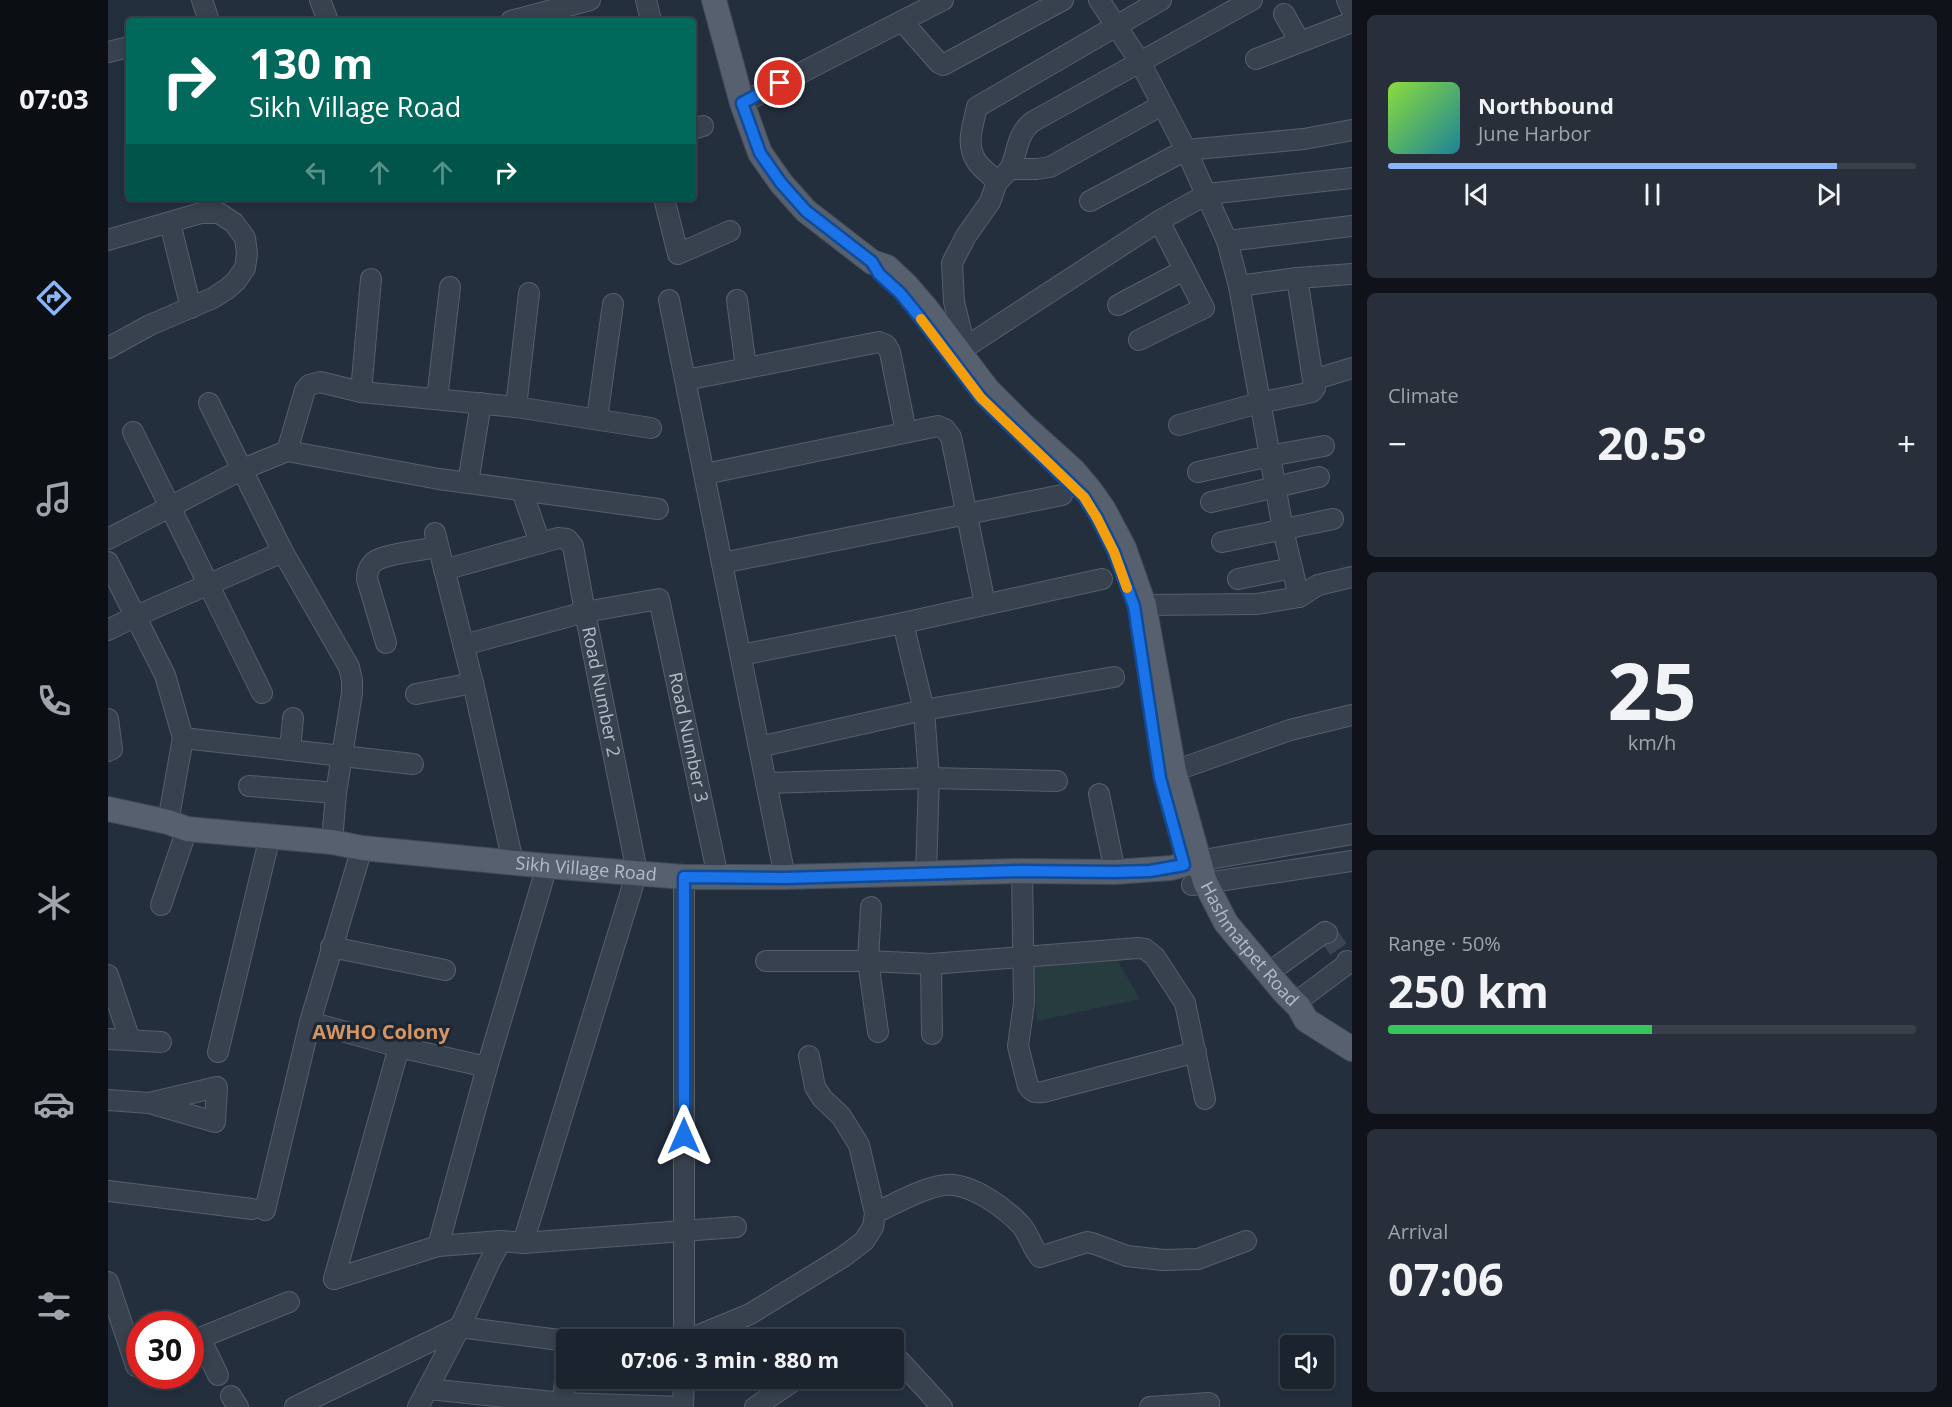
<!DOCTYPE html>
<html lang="en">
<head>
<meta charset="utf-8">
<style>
	:root { --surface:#1b232e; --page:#282f3a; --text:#f1f3f6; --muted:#a0a4aa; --line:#39404a; --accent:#8ab4f8 }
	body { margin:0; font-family:"Open Sans",sans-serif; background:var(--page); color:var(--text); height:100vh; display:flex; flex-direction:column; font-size:22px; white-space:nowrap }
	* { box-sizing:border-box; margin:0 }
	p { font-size:20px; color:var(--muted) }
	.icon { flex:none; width:33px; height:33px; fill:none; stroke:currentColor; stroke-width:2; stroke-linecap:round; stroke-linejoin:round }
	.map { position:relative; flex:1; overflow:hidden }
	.drawer { display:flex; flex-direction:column; gap:15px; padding:15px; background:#0f1319; width:600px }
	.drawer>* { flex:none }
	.guide { position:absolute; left:18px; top:18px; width:570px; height:183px; border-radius:6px; box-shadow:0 3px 9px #0003,0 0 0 2px var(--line); background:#00695c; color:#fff; overflow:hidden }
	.fabs { position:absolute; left:1172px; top:1335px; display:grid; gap:12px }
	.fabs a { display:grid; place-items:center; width:54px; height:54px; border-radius:6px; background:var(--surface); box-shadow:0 3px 9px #0003,0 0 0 2px var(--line); font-size:30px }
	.speed { position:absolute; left:18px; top:1311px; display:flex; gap:12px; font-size:30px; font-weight:700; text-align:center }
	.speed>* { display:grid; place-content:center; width:78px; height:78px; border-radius:50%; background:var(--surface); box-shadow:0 3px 9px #0003,0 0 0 2px var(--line); line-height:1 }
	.speed .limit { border:9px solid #d22; background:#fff; color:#111 }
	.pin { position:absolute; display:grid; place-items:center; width:51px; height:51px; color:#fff; margin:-26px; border:3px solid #fff; border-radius:50%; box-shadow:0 2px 6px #0007 }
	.me { position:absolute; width:66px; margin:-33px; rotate:0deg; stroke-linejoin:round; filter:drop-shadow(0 0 4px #0008) }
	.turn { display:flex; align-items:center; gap:21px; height:126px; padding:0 24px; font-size:27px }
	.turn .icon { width:78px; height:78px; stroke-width:2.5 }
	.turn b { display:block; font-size:42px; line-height:51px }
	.lanes { display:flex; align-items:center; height:57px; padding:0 24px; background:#0003; justify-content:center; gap:30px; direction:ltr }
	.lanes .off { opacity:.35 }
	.big { font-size:45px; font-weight:700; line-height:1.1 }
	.drawer .card { flex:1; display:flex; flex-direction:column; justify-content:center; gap:9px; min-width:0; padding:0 21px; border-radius:9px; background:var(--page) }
	.drawer .dial { align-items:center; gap:0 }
	.dial b { font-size:78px; line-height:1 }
	.song { display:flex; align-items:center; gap:18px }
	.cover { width:72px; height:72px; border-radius:9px; background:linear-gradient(135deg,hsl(90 70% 55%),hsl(190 70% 35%)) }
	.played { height:6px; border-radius:3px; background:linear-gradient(90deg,var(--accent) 85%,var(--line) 85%) }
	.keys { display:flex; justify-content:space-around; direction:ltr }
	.heat { display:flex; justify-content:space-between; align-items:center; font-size:33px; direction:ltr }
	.charge { height:9px; border-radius:4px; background:linear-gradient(90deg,#34c759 50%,var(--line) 0) }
	.trip { position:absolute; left:448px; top:1329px; width:348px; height:60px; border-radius:6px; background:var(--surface); box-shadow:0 3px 9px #0003,0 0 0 2px var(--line); font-weight:700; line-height:60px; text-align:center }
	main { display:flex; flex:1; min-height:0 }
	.menu { display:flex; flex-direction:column; width:108px; justify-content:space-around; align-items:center; background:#0b0e12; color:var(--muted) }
	.menu .icon { width:42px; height:42px }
	.menu .current { color:var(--accent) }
	.menu b { font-size:27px; color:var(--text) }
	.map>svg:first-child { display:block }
	.park { fill:#263c3f }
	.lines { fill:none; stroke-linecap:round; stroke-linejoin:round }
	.minor-tunnel { stroke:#3a4453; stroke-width:20; stroke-dasharray:20 10; stroke-linecap:butt }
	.minor-casing { stroke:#565f6c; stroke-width:22 }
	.major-casing { stroke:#414a57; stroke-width:26 }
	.minor { stroke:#38414e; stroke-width:20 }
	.major { stroke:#56606e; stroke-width:24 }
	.route-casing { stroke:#114b97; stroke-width:15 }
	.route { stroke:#1a73e8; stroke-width:10 }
	.slow { stroke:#f59e0b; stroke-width:10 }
	.labels { text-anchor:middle; stroke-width:6; stroke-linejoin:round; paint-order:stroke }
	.street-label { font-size:18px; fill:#b4bcc9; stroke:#1d2633 }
	.neighbourhood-label { font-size:20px; font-weight:bold; fill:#d59563; stroke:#1d2633 }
</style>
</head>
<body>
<main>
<nav class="menu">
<b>07:03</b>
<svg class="icon current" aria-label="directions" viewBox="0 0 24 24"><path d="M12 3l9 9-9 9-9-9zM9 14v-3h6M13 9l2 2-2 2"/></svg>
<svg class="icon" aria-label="music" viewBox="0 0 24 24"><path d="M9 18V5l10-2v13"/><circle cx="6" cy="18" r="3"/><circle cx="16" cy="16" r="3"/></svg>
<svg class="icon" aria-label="phone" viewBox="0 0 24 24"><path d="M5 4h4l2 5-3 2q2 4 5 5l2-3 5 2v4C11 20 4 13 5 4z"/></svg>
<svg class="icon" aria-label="climate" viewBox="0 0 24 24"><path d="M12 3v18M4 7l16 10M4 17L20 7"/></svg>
<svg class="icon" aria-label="car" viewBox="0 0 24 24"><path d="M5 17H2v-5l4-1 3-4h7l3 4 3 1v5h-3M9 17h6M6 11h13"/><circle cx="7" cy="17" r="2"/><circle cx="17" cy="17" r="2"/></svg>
<svg class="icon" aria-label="filters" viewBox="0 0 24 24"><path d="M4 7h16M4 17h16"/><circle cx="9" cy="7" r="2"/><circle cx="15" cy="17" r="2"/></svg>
</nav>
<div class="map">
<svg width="1244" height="1407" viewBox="0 0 1244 1407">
	<rect width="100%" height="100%" fill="#242f3e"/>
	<path class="park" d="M1008,958L1032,999L929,1021L925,962Z"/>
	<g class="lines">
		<path class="minor-tunnel" d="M1219,933L1239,961"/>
		<defs>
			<g id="minor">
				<path d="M94,0L101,21"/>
				<path d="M212,0L220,21"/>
				<path d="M538,0L543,21"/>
				<path d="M991,0L1032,62L1078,150L1119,241L1131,286L1162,456L1090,472"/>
				<path d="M1239,0L1244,11"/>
				<path d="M1176,14L1192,42"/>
				<path d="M403,21L482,0"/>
				<path d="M794,21L831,63L835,65L955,0"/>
				<path d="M0,52L21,47"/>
				<path d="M1148,59L1244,22"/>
				<path d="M634,103L835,0"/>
				<path d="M585,129L595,126"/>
				<path d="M902,169H929L942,167L1054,105"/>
				<path d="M889,182C894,177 900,172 903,167C910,150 909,134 924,122L1144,0"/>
				<path d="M556,198L570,254L622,231"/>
				<path d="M982,201L1078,150L1196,139L1244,130"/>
				<path d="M62,223L83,308"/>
				<path d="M0,240L93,213H111L126,223L137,238L139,253L137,268L128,281L119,289L105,298L42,325L0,348"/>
				<path d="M1119,241L1244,226"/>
				<path d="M1189,278L1205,380"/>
				<path d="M1131,286L1189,278L1244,274"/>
				<path d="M561,300L677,877"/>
				<path d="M629,300L638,368"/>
				<path d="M1010,305L1076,270"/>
				<path d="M1031,340L1096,308L1051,221"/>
				<path d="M857,347L846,302L844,263L858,236L882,202L889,182C883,175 874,169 869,162C857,145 865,125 869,107L1053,0"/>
				<path d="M847,354L1051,221L1099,194L1244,178"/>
				<path d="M578,380L771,342L778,345L782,352L798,432"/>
				<path d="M253,392L263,279"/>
				<path d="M329,399L342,287"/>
				<path d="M101,403L175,552L241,667L244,680V693L228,793L224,842"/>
				<path d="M408,407L421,293"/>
				<path d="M489,418L505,304"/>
				<path d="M1071,425L1151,403L1204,392L1207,388L1205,380L1244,368"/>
				<path d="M25,432L154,693"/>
				<path d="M179,451L197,390L201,385L212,382L253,392L408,407L543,428"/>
				<path d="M597,474L830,426L837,429L843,437L877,604"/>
				<path d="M360,483L373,403"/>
				<path d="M414,491L432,543"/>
				<path d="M1103,502L1211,477"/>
				<path d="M327,533L365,683L405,862"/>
				<path d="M0,539L135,469L179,451L331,479L550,509"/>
				<path d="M1114,542L1225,519"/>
				<path d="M0,562L57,675L75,738L60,822"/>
				<path d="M614,563L954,495"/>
				<path id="s1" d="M336,570L450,538L459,539L465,546L477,612L529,872L415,1243"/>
				<path d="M1130,579L1184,568"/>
				<path d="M1191,597L1175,530L1162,456L1216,446"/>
				<path d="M1036,605L1149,604L1191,597L1210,585L1244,577"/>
				<path d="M795,623L816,710L821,778L818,874"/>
				<path d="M0,630L28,616L175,552"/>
				<path d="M278,643L259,579C259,570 263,562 271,559C284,553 314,550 330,547"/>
				<path id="s2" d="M356,645L477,612L551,599L610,877"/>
				<path d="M633,655L795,623L994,579"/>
				<path d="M308,694L365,683"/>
				<path d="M0,719L4,749L0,751"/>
				<path d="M75,738L305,764"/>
				<path d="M651,747L816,710L1006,677"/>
				<path d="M182,750L185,718"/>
				<path d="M1066,771L1182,730L1244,715"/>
				<path d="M658,783L821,778L949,781"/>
				<path d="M141,786L228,793"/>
				<path d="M991,794L1007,872"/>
				<path d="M1090,861L1244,834"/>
				<path d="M439,866L379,1067L330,1246L393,1241L415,1243L628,1227"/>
				<path d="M914,871L916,1003L910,1046L920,1086C924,1092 927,1093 935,1092L1088,1052"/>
				<path d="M576,877V1340"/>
				<path d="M1084,885L1244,861"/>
				<path d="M53,905L79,829"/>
				<path d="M763,907L760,961L770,1032"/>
				<path d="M223,947L337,970"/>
				<path d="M658,961H760L823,964L1030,948L1037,949L1047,957L1077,1003L1097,1099"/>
				<path d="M823,964L824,1034"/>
				<path d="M1160,973L1217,932L1219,933"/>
				<path d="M0,975L22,1040"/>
				<path d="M1187,1003L1239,964V961"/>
				<path d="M202,1022L291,1047L379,1067"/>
				<path d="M0,1039L53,1042"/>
				<path d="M110,1052L162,836"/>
				<path d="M0,1100L41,1103L107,1122L109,1087L41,1103"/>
				<path d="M0,1191L144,1209"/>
				<path d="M157,1210L202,1022L254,848"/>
				<path d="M767,1213C787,1204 824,1182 846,1185C869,1188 897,1208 913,1225C921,1234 924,1248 932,1257L979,1242L987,1244L1019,1256L1055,1260L1090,1259L1138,1241"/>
				<path d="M226,1279L291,1047"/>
				<path d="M226,1279L330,1246"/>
				<path d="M0,1282L28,1366L32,1365"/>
				<path d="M92,1338L110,1375"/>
				<path d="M579,1340L642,1314L735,1257L756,1241L765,1227L767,1213L751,1145L733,1116L714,1098L707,1087L701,1056"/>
				<path d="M82,1342L181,1302"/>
				<path d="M786,1359L791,1360L834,1407"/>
				<path d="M320,1389L455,1403L575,1407"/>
				<path d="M123,1396L130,1407"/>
				<path d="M187,1407L352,1327L459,1341"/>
				<path d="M310,1407L352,1327L382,1261L393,1241"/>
				<path d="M453,1407L455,1403L459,1358"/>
				<path d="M575,1407L576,1378"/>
				<path d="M647,1407L690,1378"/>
				<path d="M1042,1407L1101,1403V1407"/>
			</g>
			<g id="major">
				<path id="s3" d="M606,0L634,103L652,153L673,183L698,211L764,262L779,267L799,286L818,308L880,390L915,425L966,471L982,490L996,510L1016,548L1036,605L1066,771L1097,882L1118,923L1176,992L1191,1007L1198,1020L1244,1049"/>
				<path id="s4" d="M0,809L60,822L79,829L224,842L254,848L439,866L576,877H677L914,871L1007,872L1063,868L1090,861"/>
			</g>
		</defs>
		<use href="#minor" class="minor-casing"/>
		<use href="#major" class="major-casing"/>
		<use href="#minor" class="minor"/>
		<use href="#major" class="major"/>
	</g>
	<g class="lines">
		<defs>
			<path id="route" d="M576,1136V877L677,878L914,871L1007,872L1042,871L1076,865L1052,778L1026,606L1006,552L989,518L976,497L873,398L810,315L792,293L771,274L764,262L698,211L673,183L652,153L634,103L672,83"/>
		</defs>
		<use href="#route" class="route-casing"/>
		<use href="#route" class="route"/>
		<path class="slow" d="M813,319L873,398L976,497L989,518L1006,552L1019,588"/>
	</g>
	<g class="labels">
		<g class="street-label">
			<text dy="6" stroke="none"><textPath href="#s1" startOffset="285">Road Number 2</textPath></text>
			<text dy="6" stroke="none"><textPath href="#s2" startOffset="342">Road Number 3</textPath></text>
			<text dy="6" stroke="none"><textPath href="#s4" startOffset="483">Sikh Village Road</textPath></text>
			<text dy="6" stroke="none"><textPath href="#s3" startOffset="1124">Hashmatpet Road</textPath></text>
		</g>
		<g class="neighbourhood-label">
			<text x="273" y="1039">AWHO Colony</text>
		</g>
	</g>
</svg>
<div class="fabs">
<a><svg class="icon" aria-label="sound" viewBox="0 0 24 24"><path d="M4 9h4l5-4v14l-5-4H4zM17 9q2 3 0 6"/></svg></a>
</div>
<div class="speed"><div class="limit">30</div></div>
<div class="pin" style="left:672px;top:83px;background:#d93025"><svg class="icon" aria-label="arrive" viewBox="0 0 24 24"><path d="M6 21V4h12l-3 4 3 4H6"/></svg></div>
<svg class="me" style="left:576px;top:1136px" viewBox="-20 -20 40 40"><path d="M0-17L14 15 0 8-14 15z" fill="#1a73e8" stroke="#fff" stroke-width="4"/></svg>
<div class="trip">07:06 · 3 min · 880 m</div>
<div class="guide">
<div class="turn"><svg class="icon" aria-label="right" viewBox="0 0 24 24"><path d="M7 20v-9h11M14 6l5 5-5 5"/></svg><div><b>130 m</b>Sikh Village Road</div></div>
<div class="lanes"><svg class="icon off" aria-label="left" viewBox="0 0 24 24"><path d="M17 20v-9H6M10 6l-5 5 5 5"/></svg><svg class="icon off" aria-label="ahead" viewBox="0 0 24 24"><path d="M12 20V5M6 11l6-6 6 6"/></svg><svg class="icon off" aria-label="ahead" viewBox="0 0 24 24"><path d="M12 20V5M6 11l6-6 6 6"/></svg><svg class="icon" aria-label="right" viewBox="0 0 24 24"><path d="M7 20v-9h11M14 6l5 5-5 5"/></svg></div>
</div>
</div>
<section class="drawer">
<div class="card">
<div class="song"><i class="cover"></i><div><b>Northbound</b><p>June Harbor</p></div></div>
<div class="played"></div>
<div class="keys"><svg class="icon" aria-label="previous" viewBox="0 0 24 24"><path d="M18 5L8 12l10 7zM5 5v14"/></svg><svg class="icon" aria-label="pause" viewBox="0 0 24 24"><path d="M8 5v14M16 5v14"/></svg><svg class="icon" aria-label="next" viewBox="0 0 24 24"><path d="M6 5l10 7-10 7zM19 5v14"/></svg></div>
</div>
<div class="card"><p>Climate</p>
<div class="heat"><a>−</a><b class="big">20.5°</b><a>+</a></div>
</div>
<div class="card dial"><b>25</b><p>km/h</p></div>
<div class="card"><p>Range · 50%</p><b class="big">250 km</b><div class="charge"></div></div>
<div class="card"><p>Arrival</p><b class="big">07:06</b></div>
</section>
</main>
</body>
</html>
